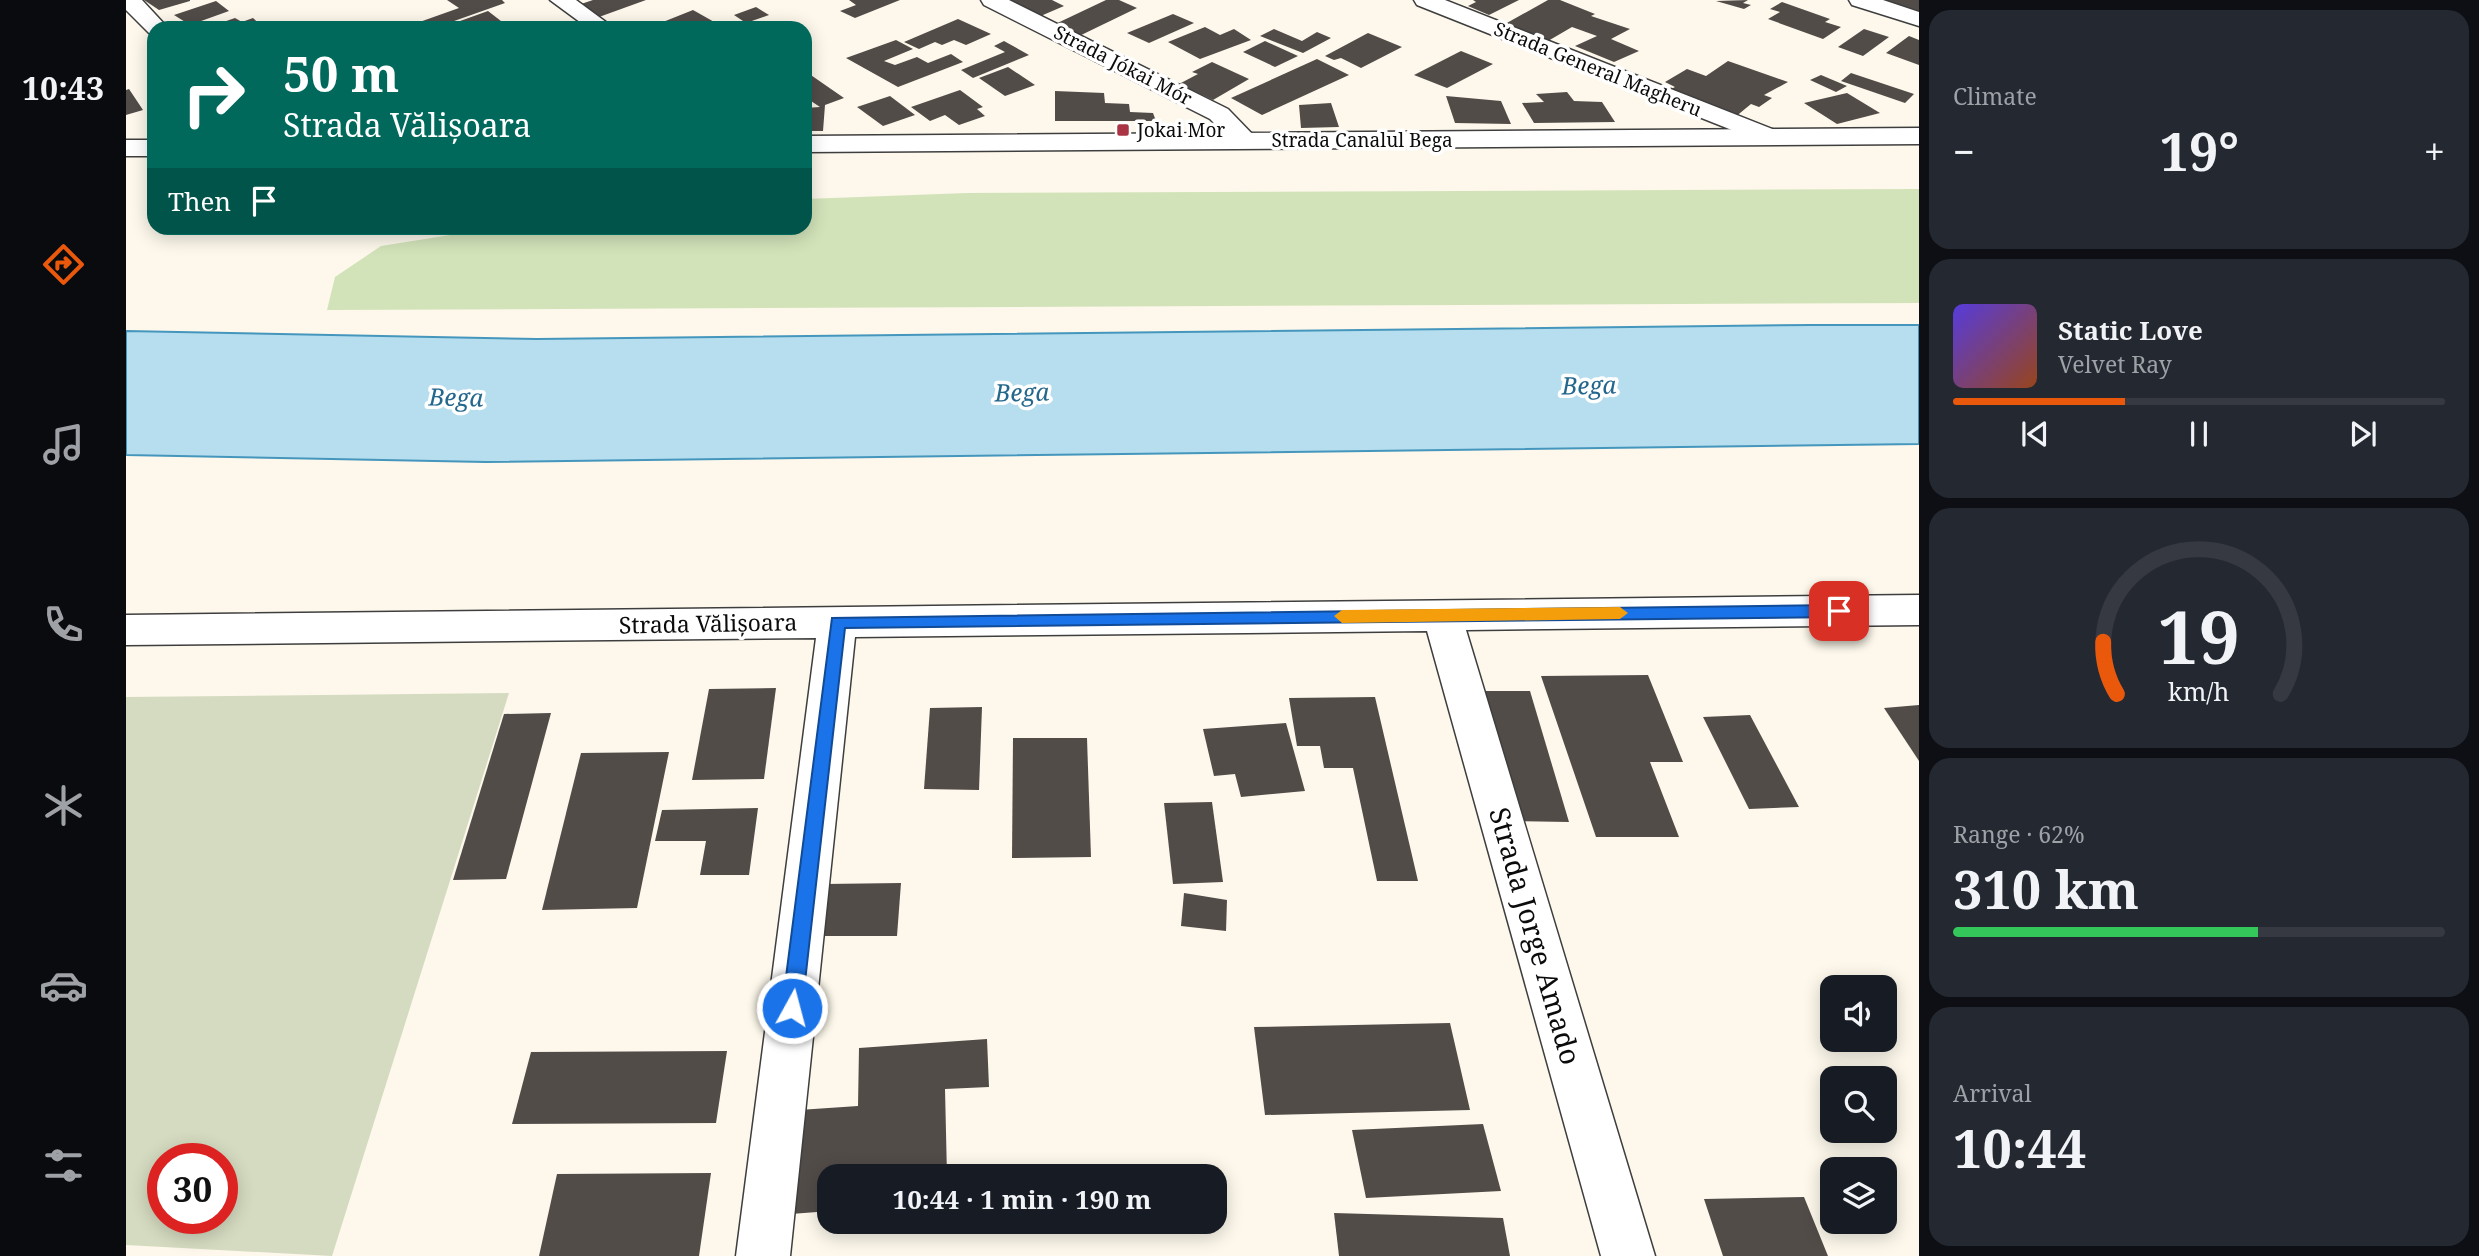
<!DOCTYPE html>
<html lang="en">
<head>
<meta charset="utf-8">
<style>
	:root { --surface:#171b24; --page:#242831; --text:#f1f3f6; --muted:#9ea1a6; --line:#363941; --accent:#ea580c }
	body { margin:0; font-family:"Noto Serif",serif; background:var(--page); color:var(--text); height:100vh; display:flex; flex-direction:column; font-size:26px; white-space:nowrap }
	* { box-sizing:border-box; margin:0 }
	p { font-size:23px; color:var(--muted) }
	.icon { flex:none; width:38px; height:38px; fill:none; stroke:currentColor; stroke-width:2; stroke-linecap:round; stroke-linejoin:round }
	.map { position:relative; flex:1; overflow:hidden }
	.panel { display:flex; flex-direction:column; gap:10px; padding:10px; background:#0d0f14; width:560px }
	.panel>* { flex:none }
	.guide { position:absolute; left:21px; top:21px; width:665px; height:214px; border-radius:21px; box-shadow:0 4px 18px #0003; background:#00695c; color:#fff; overflow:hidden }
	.tools { position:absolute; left:1694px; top:975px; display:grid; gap:14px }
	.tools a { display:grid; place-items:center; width:77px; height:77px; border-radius:14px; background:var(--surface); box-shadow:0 4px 18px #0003; font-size:35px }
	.speed { position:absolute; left:21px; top:1143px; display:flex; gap:14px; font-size:35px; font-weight:700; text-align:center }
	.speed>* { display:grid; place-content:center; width:91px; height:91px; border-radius:50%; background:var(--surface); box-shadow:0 4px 18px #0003; line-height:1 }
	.speed .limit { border:10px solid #d22; background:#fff; color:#111 }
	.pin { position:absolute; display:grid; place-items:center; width:60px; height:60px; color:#fff; margin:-30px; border-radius:14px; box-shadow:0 4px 10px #0006 }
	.me { position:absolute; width:77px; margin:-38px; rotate:7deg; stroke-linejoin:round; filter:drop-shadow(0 0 5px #0008) }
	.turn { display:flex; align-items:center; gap:24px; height:147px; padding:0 21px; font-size:32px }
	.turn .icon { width:91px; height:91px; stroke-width:2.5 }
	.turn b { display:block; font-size:49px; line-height:60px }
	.then { display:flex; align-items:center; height:66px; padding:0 21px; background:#0003; gap:14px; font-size:26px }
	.big { font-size:52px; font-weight:700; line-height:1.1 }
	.panel .tile { flex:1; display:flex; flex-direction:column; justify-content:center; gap:10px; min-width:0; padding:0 24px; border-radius:21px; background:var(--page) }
	.panel .dial { align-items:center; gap:0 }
	.dial svg { height:182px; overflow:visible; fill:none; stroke:var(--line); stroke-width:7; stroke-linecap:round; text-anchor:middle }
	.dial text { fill:var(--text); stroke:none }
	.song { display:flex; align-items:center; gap:21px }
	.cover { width:84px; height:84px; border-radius:10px; background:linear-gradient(135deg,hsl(250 70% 55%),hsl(20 70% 35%)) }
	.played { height:7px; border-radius:4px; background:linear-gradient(90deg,var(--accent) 35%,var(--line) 35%) }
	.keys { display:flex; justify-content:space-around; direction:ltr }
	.heat { display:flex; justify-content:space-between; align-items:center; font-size:38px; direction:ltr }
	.charge { height:10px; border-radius:5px; background:linear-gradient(90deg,#34c759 62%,var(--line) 0) }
	.trip { position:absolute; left:691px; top:1164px; width:410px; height:70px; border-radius:21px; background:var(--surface); box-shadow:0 4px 18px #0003; font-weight:700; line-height:70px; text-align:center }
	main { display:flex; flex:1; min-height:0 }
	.tabs { display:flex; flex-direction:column; width:126px; justify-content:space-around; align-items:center; background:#090b0e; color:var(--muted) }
	.tabs .icon { width:49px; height:49px }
	.tabs .on { color:var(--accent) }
	.tabs b { font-size:32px; color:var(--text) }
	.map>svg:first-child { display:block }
	.green { fill:#d2e3b9 }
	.cemetery { fill:#d5dbc0; fill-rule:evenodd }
	.water { fill:#b6deee; stroke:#4596bd; stroke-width:2 }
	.building { fill:#524c49 }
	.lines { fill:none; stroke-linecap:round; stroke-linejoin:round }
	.minor-casing { stroke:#3e3e3e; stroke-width:3 }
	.tertiary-casing { stroke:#3e3e3e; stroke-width:3 }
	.minor { fill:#fff; fill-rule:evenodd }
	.tertiary { fill:#fff; fill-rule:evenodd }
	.route { fill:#1a73e8; stroke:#114b97; stroke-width:2 }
	.slow { fill:#f59e0b }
	.poi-dot { fill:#aa3443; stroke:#fff; stroke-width:2.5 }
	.labels { text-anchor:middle; stroke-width:7; stroke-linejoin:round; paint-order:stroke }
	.far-street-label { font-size:19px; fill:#0b0b0b; stroke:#fff }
	.far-poi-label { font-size:19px; fill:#0b0b0b; stroke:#fff; text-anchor:start }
	.street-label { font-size:23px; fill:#0b0b0b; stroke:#fff }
	.water-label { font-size:24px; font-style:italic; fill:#24678d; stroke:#fff }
	.near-street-label { font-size:28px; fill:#0b0b0b; stroke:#fff }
</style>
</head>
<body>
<main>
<nav class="tabs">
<b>10:43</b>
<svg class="icon on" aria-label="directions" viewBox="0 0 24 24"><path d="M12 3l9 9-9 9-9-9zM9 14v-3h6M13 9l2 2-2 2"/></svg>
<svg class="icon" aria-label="music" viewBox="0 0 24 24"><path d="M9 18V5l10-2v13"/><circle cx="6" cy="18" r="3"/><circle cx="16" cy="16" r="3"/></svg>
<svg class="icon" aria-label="phone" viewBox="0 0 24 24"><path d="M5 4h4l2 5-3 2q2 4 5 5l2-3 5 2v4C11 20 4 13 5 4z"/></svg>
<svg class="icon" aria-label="climate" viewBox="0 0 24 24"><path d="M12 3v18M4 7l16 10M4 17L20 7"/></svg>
<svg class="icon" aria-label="car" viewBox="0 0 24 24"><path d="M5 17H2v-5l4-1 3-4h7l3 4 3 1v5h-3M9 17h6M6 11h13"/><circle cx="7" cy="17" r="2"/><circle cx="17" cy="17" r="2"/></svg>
<svg class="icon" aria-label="filters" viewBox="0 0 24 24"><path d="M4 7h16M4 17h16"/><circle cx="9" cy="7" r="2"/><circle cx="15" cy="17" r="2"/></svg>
</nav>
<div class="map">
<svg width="1793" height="1256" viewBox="0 0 1793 1256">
	<rect width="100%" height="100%" fill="#fdf8eb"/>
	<path class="green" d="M1793,189V303L201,310L209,277L255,246L368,228H679V199L841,193Z"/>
	<path class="cemetery" d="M383,693L206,1256L0,1245V697ZM37,1158H96V1218H37Z"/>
	<path class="water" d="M1685,325H1793V444L360,462L0,455V331L411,339Z"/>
	<g class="building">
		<path d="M18,0H64V1L33,10Z"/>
		<path d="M321,0H376L379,3L314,26L317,28H293L288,24L333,8Z"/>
		<path d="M467,0H520L473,17L455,4Z"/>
		<path d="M723,0H774L729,18L714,11L730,5Z"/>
		<path d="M883,0H926L938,6L910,18L878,3Z"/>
		<path d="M980,0H993L1011,8L947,39L923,27Z"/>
		<path d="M1347,0H1393L1363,15L1342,6L1350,2Z"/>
		<path d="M1422,0H1434L1469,14L1465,16L1504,29L1485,39L1513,51L1488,62L1449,46L1471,36L1446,27L1422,41L1379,24Z"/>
		<path d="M1622,0L1617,3L1625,5L1618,9L1590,1Z"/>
		<path d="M1762,0H1793V11L1762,1Z"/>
		<path d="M90,1L103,11L64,25L48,15Z"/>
		<path d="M1656,2L1704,19L1699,22L1715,27L1697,39L1642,19L1654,12L1644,9Z"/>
		<path d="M630,7L643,15L620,23L608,15Z"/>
		<path d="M567,10L590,23L577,28H522Z"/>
		<path d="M362,11L384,28H327L323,25Z"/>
		<path d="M1047,14L1068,23L1023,43L1001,33Z"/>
		<path d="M109,18L116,22L127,18L138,28H80Z"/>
		<path d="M832,19L865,34L840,45L828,40L816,45L809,42L793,49L778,42Z"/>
		<path d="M1079,27L1094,35L1108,29L1125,40L1074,59L1042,42Z"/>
		<path d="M1148,29L1176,41L1191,32L1205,38L1177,53L1134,36Z"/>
		<path d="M1738,29L1763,37L1737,56L1712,47Z"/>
		<path d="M1242,33L1276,47L1235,68L1215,58L1208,60L1199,56Z"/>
		<path d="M1783,36L1793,40V65L1760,53Z"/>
		<path d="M770,40L787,49L758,61L769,65L791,57L802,63L825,54L837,62L772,87L720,58Z"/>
		<path d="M878,41L903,55L847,78L835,70L879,52L868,46Z"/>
		<path d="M1139,41L1172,56L1149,67L1117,52Z"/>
		<path d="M1335,51L1367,64L1321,88L1288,75Z"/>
		<path d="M1191,59L1223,75L1136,115L1105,98Z"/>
		<path d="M1602,61L1662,82L1638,95L1646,98L1633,107L1625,104L1608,118L1543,90L1549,87L1539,82L1561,69L1580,76Z"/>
		<path d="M1086,62L1123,79L1087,100L1053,84L1072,74L1066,72Z"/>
		<path d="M882,67L909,85L879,96L853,78Z"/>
		<path d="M679,71L718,98L699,105L697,131H679V108L694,107L679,97Z"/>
		<path d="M1725,73L1788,94L1779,103L1715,81Z"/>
		<path d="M1695,75L1721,86L1710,92L1684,80Z"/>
		<path d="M3,89L17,110L0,115V90Z"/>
		<path d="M834,90L857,107L851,109L859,116L833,125L819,115L804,121L785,107Z"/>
		<path d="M929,91L978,93L979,103L1003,104L1004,112L1027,113L1030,121H929Z"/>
		<path d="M1441,92L1448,101L1476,102L1489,122L1408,123L1396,103L1418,102L1410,94Z"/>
		<path d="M1721,93L1754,113L1711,124L1678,103Z"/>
		<path d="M764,96L789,115L757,126L731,107Z"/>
		<path d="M1320,96L1375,101L1385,124L1329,123Z"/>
		<path d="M1205,103L1213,127L1175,128L1173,105Z"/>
		<path d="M1522,675L1557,762H1524L1553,837H1470L1415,676Z"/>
		<path d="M650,688L638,779L566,780L583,689Z"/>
		<path d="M1349,691H1404L1443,822L1384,821Z"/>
		<path d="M1249,697L1292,881H1251L1227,768H1198L1194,746H1171L1163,698Z"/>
		<path d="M1793,705V761L1758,708Z"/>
		<path d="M856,707L853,790L798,789L804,708Z"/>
		<path d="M425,713L380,879L327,880L378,714Z"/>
		<path d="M1624,715L1673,807L1623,809L1577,717Z"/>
		<path d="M1160,723L1179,791L1115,797L1109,774L1088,776L1077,729Z"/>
		<path d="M887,738H961L965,857L886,858Z"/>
		<path d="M543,752L511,908L416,910L455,753Z"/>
		<path d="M1086,802L1097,882L1047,884L1038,803Z"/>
		<path d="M632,808L623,875H574L580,841H529L536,810Z"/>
		<path d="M775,883L771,936H693L699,884Z"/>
		<path d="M1058,893L1101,900L1100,931L1055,926Z"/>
		<path d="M1324,1023L1344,1110L1139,1115L1128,1027Z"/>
		<path d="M861,1039L863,1087L819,1089L821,1176H704V1211L652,1215L658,1111L732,1106L733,1048Z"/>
		<path d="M601,1051L590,1123L386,1124L405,1052Z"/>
		<path d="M1357,1124L1375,1191L1240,1198L1226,1130Z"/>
		<path d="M585,1173L573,1256H413L431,1174Z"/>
		<path d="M1678,1197L1702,1256H1597L1578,1199Z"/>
		<path d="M1208,1213L1377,1218L1384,1256H1213Z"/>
	</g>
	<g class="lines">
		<defs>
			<g id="minor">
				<path d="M0,0H16L42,28H28V34L23,33L0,10Z"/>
				<path d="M424,0H450L488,28H462Z"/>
				<path d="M855,0H883L1102,109L1133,141L1129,146C1108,152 1098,133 1084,119L858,5Z"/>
				<path d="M1288,0H1319L1654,132L1658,137L1654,142H1636L1291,5Z"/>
				<path d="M1723,0H1757L1793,12V26L1726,5Z"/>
				<path d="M1793,595V625L1340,630L1529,1256H1475L1301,631L729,637L664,1256H610L690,638L0,645V615Z"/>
			</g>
			<g id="tertiary">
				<path d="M1793,128V144L679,152V136Z"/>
				<rect x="0" y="140" width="28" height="16"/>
			</g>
		</defs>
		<use href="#minor" class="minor-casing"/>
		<use href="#tertiary" class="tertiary-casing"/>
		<use href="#minor" class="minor"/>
		<use href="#tertiary" class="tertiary"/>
	</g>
	<path class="route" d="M1713,605L1721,611L1713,617L719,628L676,1008L673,1015L666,1018L659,1015L656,1008L706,618Z"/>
	<path class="slow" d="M1494,607L1502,613L1494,619L1216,623L1208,616L1216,610Z"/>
	<rect class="poi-dot" x="990" y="123" width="14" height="14" rx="3.5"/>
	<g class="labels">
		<g class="far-street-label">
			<text transform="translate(997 65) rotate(27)" y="7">Strada Jókai Mór</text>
			<text transform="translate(1472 69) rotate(22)" y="7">Strada General Magheru</text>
			<text x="1236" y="147">Strada Canalul Bega</text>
		</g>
		<g class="far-poi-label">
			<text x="1011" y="137">Jokai Mor</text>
		</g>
		<g class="street-label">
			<text transform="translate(582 624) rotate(-1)" y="8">Strada Vălișoara</text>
		</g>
		<g class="water-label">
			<text transform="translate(1463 386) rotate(-1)" y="8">Bega</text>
			<text transform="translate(896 393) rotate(-1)" y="8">Bega</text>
			<text transform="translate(330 398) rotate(1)" y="8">Bega</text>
		</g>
		<g class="near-street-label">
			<text transform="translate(1409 936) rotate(74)" y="10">Strada Jorge Amado</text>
		</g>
	</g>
</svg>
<div class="tools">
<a><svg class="icon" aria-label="sound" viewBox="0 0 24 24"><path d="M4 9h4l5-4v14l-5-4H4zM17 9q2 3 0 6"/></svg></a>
<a><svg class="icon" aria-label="search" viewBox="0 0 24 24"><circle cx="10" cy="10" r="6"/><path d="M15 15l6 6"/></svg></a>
<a><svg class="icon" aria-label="layers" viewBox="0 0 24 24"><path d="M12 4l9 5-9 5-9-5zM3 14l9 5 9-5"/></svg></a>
</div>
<div class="speed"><div class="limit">30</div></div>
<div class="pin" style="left:1713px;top:611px;background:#d93025"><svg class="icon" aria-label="arrive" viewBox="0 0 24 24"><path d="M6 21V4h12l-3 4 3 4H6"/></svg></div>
<svg class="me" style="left:666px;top:1008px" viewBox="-20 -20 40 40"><circle r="17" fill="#1a73e8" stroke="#fff" stroke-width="3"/><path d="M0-11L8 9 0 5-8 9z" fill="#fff"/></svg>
<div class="trip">10:44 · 1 min · 190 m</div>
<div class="guide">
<div class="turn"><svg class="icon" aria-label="right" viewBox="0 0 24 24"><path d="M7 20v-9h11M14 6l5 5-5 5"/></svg><div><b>50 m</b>Strada Vălișoara</div></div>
<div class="then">Then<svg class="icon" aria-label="arrive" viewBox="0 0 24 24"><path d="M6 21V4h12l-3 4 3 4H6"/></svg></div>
</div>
</div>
<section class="panel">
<div class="tile"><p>Climate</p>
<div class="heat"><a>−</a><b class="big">19°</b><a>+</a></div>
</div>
<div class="tile">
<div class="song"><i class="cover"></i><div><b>Static Love</b><p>Velvet Ray</p></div></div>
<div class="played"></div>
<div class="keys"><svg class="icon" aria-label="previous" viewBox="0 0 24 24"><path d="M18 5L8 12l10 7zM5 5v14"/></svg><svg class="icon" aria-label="pause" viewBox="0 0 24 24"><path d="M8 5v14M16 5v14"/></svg><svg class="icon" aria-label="next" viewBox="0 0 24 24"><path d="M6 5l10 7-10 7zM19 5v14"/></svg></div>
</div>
<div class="tile dial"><svg viewBox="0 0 100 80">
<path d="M14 69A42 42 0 1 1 86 69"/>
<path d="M14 69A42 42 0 0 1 8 46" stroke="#ea580c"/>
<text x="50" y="56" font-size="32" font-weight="700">19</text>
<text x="50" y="72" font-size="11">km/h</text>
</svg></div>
<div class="tile"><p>Range · 62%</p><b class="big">310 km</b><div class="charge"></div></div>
<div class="tile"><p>Arrival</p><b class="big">10:44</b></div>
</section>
</main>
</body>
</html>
